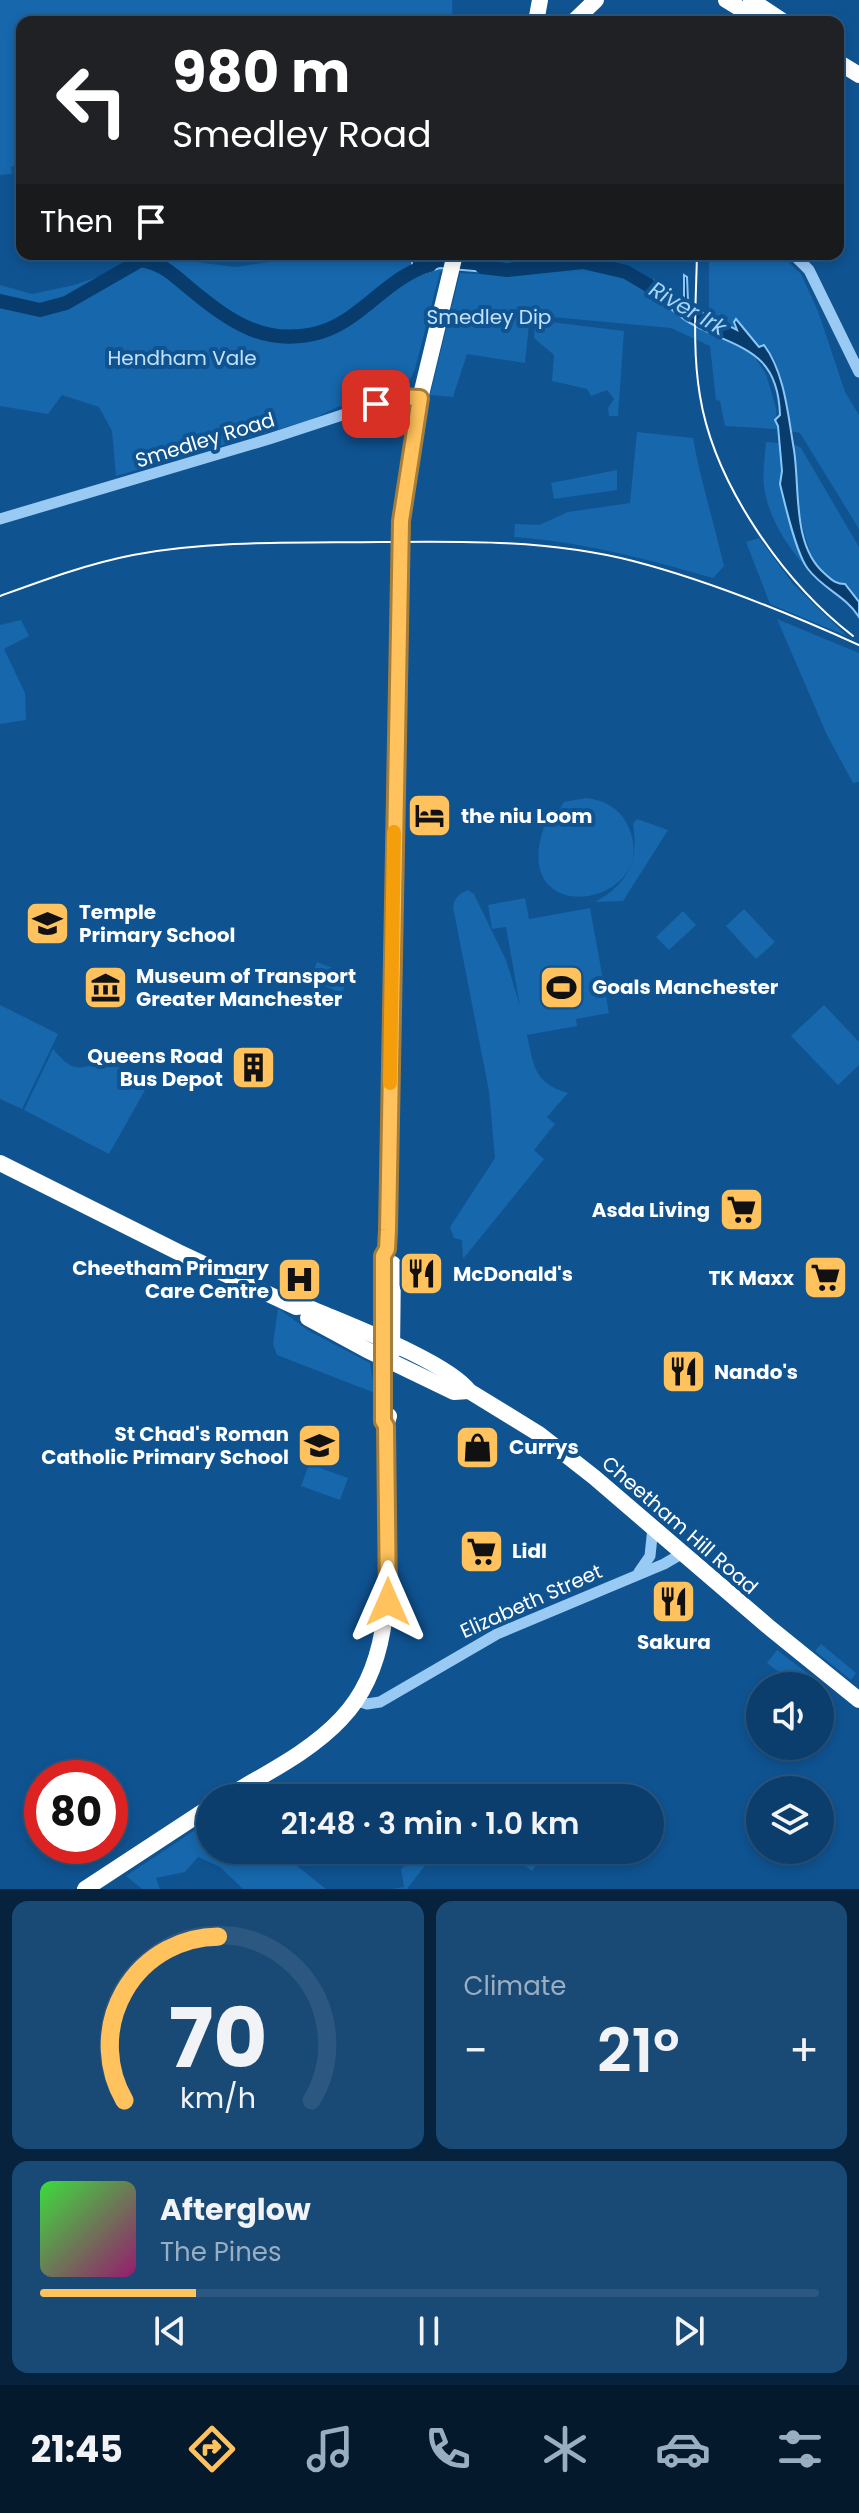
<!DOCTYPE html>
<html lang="en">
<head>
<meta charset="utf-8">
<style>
	:root { --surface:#0b3e6d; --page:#194975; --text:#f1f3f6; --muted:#9aaec2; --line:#2b5780; --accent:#ffc25c }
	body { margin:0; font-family:Poppins,sans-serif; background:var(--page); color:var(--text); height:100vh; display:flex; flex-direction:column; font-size:30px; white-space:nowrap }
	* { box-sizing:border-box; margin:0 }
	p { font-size:26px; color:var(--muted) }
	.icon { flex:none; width:44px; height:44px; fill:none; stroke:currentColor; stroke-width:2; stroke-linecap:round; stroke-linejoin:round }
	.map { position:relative; height:1889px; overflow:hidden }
	.drawer { display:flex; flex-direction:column; gap:12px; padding:12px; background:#06223c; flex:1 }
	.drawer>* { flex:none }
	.banner { position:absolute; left:16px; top:16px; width:828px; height:244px; border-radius:16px; box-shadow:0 4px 12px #0003,0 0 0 2px var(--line); background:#202124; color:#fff; overflow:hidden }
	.fabs { position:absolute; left:746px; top:1672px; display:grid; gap:16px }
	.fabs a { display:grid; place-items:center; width:88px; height:88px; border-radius:50%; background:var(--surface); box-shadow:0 4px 12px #0003,0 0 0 2px var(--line); font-size:40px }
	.speed { position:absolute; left:24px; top:1760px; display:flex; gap:16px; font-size:40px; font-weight:700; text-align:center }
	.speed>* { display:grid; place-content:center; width:104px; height:104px; border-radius:50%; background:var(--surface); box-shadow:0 4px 12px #0003,0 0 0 2px var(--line); line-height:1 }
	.speed .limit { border:12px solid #d22; background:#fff; color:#111 }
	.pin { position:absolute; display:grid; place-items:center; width:68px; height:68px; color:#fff; margin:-34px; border-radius:16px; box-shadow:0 4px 12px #0006 }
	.me { position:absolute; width:88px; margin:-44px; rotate:0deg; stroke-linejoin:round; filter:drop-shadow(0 0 6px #0008) }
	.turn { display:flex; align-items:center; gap:28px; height:168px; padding:0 24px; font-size:36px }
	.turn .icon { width:104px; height:104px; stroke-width:2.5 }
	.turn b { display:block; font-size:56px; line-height:68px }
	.then { display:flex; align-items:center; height:76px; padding:0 24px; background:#0003; gap:16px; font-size:30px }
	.big { font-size:60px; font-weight:600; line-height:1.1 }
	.drawer .card { flex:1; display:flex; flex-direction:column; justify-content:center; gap:12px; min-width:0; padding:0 28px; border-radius:16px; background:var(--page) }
	.drawer .dial { align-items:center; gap:0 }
	.dial svg { height:208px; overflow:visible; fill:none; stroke:var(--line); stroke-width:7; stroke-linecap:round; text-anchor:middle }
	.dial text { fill:var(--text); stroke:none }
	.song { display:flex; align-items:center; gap:24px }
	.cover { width:96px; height:96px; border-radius:12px; background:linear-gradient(135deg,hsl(120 70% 55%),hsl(320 70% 35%)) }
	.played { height:8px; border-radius:4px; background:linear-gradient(90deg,var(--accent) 20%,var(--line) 20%) }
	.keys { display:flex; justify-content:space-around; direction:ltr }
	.heat { display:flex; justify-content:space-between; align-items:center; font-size:44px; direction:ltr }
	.drawer .tiles { flex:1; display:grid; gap:12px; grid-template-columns:1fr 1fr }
	.card:last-child { grid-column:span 2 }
	.trip { position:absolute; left:196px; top:1784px; width:468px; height:80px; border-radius:40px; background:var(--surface); box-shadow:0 4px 12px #0003,0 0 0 2px var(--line); font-weight:600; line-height:80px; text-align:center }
	.tab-bar { display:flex; height:128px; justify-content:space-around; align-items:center; background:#04192c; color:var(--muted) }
	.tab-bar .icon { width:56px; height:56px }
	.tab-bar .active { color:var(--accent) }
	.tab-bar b { font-size:36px; color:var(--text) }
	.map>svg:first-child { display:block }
	.green { fill:#1667ac }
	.water { fill:#083c6d; stroke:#8ac7f8; stroke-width:2 }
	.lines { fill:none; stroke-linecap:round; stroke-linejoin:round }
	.river { stroke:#083c6d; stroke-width:14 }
	.minor { stroke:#99caf4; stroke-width:11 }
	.highway { stroke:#fff; stroke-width:16 }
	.tram { stroke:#fff; stroke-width:2 }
	.highway-bridge { stroke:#fff; stroke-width:16 }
	.route-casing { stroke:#a67e3c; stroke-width:20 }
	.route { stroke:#ffc25c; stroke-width:14 }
	.slow { stroke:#f59e0b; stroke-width:14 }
	.labels { text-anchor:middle; stroke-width:8; stroke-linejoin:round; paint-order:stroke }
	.park-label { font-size:20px; fill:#c1e2fe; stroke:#0f5391 }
	.street-label { font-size:20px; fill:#fff; stroke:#0f5391 }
	.poi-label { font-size:20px; font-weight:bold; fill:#fff; stroke:#0f5391; text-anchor:start }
	.water-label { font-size:22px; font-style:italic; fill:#a5d4fb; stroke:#0f5391 }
</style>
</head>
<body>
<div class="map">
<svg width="859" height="1889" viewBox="0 0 859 1889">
	<rect width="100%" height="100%" fill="#0f5391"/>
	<g class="green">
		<path d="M0,0H452L453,22H22V165L11,167L12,174L0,175Z"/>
		<path d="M298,254H545L540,262L523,265L467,263L440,272L415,369L410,380L399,387L338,407L310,420L116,476L112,431L99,407L62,395L48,414L0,406V285L32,294L74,285L157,257L235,267L283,260Z"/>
		<path d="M709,254H780L801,274L818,311L845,392L859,415V529L800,433L790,431L775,360L764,345L759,347L736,320L738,330L719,321L718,318L709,316Z"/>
		<path d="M583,267L634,279L683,316L737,342L754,356L766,374L776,408L777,429L725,426L720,401L716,400L710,346L671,328L530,315L525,363L467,354L453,397L430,395L460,273L500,275Z"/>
		<path d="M535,320L624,331L618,416H609L608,408L614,399L607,390L591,396L587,389L552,381L554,355L534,338Z"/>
		<path d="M637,432L693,438C701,482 714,523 724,566L713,578C646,559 583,542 514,537L515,524L539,525L568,512L630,503Z"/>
		<path d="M766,442L779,443L782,471L780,484L805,566C786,545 768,516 764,487C762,473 765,457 766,442Z"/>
		<path d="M793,444L801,448L859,547V602L845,584C799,582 795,478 793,444Z"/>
		<path d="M617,470V490L554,499L551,483Z"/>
		<path d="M759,538L793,584L847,636L770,604L746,542Z"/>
		<path d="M777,619L859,653V782L853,783L827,735Z"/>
		<path d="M21,620L29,636L4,649L25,693L26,720L0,724V625Z"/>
		<path d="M586,798C605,800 621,809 629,828C662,907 505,933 545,824L549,826L564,802Z"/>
		<path d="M637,819L668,830L623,901L595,902C628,884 639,860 633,824Z"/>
		<path d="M468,890L474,894L506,960L520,1006L506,927L492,929L488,905L525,898L529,919L590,908L609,1013L576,1019L577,1026L527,1035C534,1067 534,1083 568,1093L547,1117L555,1124L534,1150L544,1159L463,1259L462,1240L454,1238L450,1227L495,1158L489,1091L453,907C455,897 459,894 468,890Z"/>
		<path d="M744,909L775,942L756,959L726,926Z"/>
		<path d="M683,911L696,925L669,950L656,937Z"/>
		<path d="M317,962L350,975L342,993L310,980Z"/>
		<path d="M0,1005L58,1034L22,1109L0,1099Z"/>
		<path d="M824,1005L859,1042V1065L838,1085L791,1036Z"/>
		<path d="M53,1049C73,1073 78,1070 105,1060L149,1083L109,1154L24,1110Z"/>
		<path d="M278,1308L309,1331L370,1363L375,1393L277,1355L273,1344Z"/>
		<path d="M309,1464L348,1478L340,1500L301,1486Z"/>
		<path d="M821,1644L856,1673L851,1680L815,1651Z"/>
		<path d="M777,1650L811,1676L802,1686H797L767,1663Z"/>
		<path d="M210,1820V1850H277L326,1889H243L220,1867L198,1857L185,1872L156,1878L160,1889H142L126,1876Z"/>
		<path d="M399,1850H437L407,1889H392L404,1887L401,1869L405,1866L401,1863Z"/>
		<path d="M506,1850H538L544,1855L532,1871Z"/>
	</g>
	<g class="water">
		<path d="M443,255L499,262L497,273L440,268L412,277V261Z"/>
		<path d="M684,275L687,277L688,301L707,316L719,318V321L737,330L734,322L736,319L759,347L764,345C785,373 788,416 794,450C800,488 792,545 824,573C831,579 835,584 845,584L859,602V617C846,596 823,589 808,569C796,554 785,504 780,484L782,471L778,426L775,420L780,415C778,348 737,349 690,323C676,315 663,301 650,292L654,281L666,287L684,303Z"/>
	</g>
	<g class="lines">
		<g class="river">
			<path d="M482,267L507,270L583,262L626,272L665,295"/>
			<path d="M0,301L40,310L66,303L141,260C161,263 173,274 188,287C229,321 265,348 321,332C363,319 388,276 430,265"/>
		</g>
		<g class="minor">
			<path d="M793,254L809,270L859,372"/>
			<path d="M0,519L269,439L397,397L420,398"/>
			<path d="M639,1572L650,1556L653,1527"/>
			<path d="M355,1700L367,1704L380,1702L497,1634L664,1564L683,1553"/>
		</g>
		<g class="highway">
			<path d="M726,0L762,22"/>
			<path d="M751,0L784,22"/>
			<path d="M536,22L540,0"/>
			<path d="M573,22L596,0"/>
			<path d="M838,62L859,75"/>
			<path d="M401,516L419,403L455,254"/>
			<path d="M0,1163L178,1252L296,1307L305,1306C343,1323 447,1361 469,1391L539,1434L594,1477L770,1628L859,1700"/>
			<path d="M308,1318L367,1350L454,1392L469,1391"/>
			<path d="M392,1353L393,1264"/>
			<path d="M386,1426L383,1421V1256L387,1249L388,1230L399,581"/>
			<path d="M225,1798C264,1774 309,1753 341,1719C390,1668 388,1594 387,1529C387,1495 387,1460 386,1426L389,1416"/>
			<path d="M85,1889L210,1807"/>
		</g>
		<g class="tram">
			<path d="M697,254C696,301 692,349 700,396C714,483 783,582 853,636"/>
			<path d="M0,596C44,580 87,564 133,555C214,540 298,543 380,542C465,541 550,540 633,561C710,581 786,612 859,645"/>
		</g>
		<path class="highway-bridge" d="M399,581L401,516"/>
	</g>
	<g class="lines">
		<defs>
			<path id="route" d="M376,404L397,397L420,398L401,521L388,1230L387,1249L383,1256V1421L386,1426L388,1602"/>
		</defs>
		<use href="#route" class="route-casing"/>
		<use href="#route" class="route"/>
		<path class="slow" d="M390,1083L394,832"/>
	</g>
	<defs>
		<symbol id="hotel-square" viewBox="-11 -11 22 22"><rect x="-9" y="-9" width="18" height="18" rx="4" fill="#ffc25c" stroke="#0f5391"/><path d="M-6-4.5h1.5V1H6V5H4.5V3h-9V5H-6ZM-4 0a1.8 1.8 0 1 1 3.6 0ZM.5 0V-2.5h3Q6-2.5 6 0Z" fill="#111"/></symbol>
		<symbol id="school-square" viewBox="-11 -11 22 22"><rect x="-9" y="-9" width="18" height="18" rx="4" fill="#ffc25c" stroke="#0f5391"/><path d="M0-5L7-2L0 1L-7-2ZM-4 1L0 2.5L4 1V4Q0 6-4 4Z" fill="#111"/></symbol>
		<symbol id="museum-square" viewBox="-11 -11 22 22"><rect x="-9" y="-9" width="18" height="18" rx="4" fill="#ffc25c" stroke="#0f5391"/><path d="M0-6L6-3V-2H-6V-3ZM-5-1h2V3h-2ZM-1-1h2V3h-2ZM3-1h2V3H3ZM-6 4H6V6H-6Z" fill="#111"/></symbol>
		<symbol id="stadium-square" viewBox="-11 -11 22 22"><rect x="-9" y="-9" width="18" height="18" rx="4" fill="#ffc25c" stroke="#0f5391"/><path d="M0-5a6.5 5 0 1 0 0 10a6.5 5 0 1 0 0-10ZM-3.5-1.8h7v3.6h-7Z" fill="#111"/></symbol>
		<symbol id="building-square" viewBox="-11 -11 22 22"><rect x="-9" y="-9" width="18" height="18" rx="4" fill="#ffc25c" stroke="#0f5391"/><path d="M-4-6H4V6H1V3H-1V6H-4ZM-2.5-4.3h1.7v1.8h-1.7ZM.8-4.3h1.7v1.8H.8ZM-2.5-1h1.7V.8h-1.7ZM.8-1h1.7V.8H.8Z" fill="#111"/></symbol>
		<symbol id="supermarket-square" viewBox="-11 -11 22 22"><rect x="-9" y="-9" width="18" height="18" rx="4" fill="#ffc25c" stroke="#0f5391"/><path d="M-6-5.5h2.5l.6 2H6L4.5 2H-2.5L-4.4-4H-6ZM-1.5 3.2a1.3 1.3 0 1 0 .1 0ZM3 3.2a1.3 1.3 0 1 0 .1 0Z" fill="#111"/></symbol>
		<symbol id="restaurant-square" viewBox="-11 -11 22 22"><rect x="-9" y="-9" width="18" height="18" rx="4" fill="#ffc25c" stroke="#0f5391"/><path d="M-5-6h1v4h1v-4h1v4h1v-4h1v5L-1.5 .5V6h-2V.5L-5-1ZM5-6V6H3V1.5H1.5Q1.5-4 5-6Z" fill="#111"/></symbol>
		<symbol id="hospital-square" viewBox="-11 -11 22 22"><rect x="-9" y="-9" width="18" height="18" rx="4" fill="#ffc25c" stroke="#0f5391"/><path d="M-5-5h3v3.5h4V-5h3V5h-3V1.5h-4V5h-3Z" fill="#111"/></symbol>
		<symbol id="shop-square" viewBox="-11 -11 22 22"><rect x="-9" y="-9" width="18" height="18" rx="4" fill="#ffc25c" stroke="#0f5391"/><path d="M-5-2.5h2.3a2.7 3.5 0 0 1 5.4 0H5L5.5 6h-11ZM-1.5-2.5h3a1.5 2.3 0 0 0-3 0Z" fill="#111"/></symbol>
	</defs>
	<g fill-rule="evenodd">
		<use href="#hotel-square" x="404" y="790" width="51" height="51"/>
		<use href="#school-square" x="22" y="898" width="51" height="51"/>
		<use href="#museum-square" x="80" y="962" width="51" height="51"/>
		<use href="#stadium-square" x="536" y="962" width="51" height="51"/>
		<use href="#building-square" x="228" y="1042" width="51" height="51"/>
		<use href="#supermarket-square" x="716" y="1184" width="51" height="51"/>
		<use href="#restaurant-square" x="396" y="1248" width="51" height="51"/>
		<use href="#supermarket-square" x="800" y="1252" width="51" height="51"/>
		<use href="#hospital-square" x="274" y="1254" width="51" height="51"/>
		<use href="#restaurant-square" x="658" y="1346" width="51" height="51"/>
		<use href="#school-square" x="294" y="1420" width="51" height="51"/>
		<use href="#shop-square" x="452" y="1422" width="51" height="51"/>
		<use href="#supermarket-square" x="456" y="1526" width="51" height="51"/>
		<use href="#restaurant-square" x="648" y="1576" width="51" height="51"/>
	</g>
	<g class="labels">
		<g class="park-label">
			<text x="489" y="324">Smedley Dip</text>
			<text x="182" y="365">Hendham Vale</text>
		</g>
		<g class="street-label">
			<text transform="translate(205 440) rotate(-17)" y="7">Smedley Road</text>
			<text transform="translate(680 1525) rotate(41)" y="7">Cheetham Hill Road</text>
			<text transform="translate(531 1601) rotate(-24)" y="7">Elizabeth Street</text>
		</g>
		<g class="poi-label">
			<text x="461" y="823">the niu Loom</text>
			<text x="79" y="919">Temple<tspan x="79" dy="23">Primary School</tspan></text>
			<text x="136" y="983">Museum of Transport<tspan x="136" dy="23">Greater Manchester</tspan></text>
			<text x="592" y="994">Goals Manchester</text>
			<text x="223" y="1063" text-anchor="end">Queens Road<tspan x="223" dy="23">Bus Depot</tspan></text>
			<text x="710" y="1217" text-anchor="end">Asda Living</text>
			<text x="269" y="1275" text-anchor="end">Cheetham Primary<tspan x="269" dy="23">Care Centre</tspan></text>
			<text x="453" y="1281">McDonald's</text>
			<text x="794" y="1285" text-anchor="end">TK Maxx</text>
			<text x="714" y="1379">Nando's</text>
			<text x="289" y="1441" text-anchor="end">St Chad's Roman<tspan x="289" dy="23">Catholic Primary School</tspan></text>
			<text x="509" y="1454">Currys</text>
			<text x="512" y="1558">Lidl</text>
			<text x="674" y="1649" text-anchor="middle">Sakura</text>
		</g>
		<g class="water-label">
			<text transform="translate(688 308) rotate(30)" y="8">River Irk</text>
		</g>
	</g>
</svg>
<div class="fabs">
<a><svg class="icon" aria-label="sound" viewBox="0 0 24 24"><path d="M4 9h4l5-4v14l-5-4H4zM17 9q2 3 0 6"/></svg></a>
<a><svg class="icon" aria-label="layers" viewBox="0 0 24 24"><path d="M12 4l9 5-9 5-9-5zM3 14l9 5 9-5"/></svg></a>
</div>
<div class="speed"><div class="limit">80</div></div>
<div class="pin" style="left:376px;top:404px;background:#d93025"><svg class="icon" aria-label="arrive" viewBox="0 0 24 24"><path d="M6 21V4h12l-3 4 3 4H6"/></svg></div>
<svg class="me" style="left:388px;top:1602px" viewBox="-20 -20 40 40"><path d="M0-17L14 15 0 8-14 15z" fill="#ffc25c" stroke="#fff" stroke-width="4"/></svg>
<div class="trip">21:48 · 3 min · 1.0 km</div>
<div class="banner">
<div class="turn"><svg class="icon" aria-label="left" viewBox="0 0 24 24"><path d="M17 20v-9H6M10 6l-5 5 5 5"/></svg><div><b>980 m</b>Smedley Road</div></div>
<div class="then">Then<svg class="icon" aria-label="arrive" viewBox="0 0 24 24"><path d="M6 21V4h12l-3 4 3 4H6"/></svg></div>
</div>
</div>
<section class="drawer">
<div class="tiles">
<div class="card dial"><svg viewBox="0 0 100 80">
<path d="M14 69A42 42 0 1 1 86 69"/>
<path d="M14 69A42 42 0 0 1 50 6" stroke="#ffc25c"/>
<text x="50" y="56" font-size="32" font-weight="700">70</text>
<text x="50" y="72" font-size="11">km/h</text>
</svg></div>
<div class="card"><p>Climate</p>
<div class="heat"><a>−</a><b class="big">21°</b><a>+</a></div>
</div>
<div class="card">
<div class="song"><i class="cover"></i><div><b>Afterglow</b><p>The Pines</p></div></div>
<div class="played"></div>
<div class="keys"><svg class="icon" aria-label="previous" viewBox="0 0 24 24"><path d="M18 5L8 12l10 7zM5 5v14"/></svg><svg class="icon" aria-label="pause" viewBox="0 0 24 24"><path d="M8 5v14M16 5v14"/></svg><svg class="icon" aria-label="next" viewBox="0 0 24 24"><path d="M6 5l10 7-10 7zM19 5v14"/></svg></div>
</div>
</div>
</section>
<nav class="tab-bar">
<b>21:45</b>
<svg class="icon active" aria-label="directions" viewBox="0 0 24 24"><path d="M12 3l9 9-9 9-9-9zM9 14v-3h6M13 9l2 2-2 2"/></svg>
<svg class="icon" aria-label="music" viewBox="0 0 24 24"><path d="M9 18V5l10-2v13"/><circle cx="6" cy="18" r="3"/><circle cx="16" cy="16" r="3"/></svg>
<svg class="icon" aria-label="phone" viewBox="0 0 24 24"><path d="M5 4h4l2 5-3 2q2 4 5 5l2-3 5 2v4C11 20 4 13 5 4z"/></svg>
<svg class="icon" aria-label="climate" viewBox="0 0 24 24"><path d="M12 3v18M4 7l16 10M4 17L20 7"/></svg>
<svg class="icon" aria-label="car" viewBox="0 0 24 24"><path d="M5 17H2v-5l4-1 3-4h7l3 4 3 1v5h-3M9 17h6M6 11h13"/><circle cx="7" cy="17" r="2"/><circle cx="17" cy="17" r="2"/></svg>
<svg class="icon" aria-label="filters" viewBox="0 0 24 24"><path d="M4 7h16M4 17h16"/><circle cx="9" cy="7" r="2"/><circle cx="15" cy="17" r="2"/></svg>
</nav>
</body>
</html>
